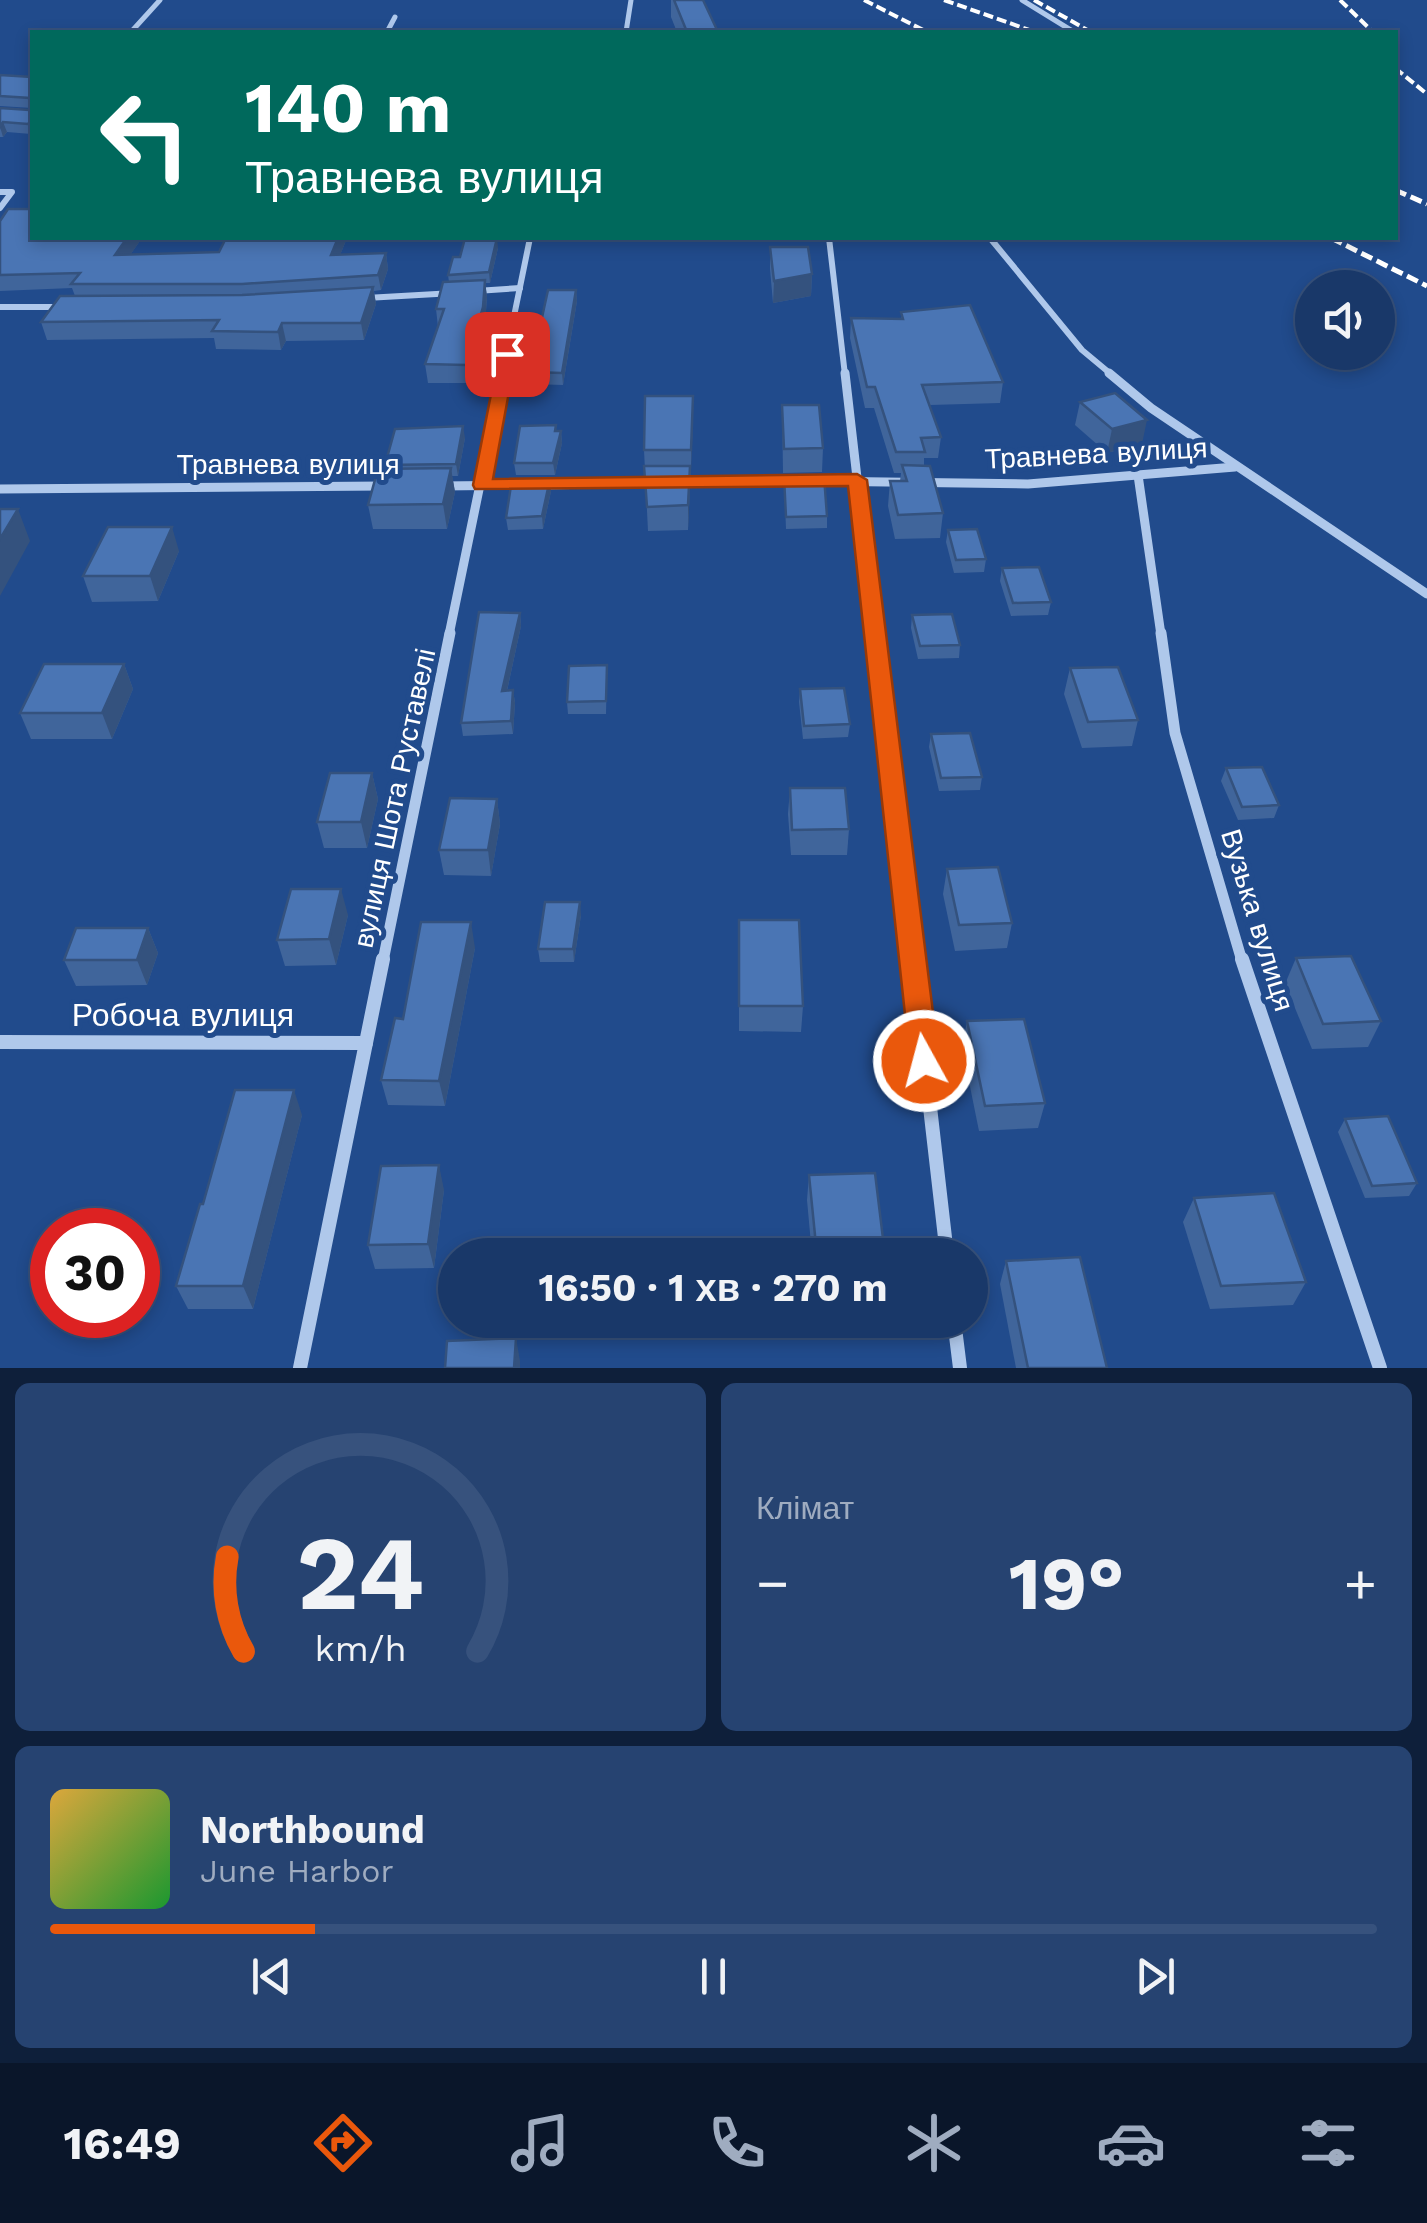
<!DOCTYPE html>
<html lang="uk">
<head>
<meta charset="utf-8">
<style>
	:root { --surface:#193869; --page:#264371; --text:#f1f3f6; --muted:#9facc0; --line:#37527d; --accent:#ea580c }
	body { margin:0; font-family:"Work Sans",sans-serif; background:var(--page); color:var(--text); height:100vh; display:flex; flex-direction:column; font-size:38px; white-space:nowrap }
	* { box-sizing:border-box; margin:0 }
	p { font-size:32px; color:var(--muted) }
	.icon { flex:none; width:55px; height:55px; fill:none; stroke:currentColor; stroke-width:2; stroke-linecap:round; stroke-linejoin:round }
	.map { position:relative; height:1368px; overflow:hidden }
	.side { display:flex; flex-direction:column; gap:15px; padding:15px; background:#0e1f3a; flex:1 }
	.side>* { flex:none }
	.guide { position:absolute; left:30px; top:30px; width:1368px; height:210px; border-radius:0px; box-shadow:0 5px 15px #0003,0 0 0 2px var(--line); background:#00695c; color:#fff; overflow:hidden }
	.buttons { position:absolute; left:1295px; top:270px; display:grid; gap:20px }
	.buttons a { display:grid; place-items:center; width:100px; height:100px; border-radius:50%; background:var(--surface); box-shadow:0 5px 15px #0003,0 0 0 2px var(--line); font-size:50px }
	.speed { position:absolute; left:30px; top:1208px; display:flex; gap:20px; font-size:50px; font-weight:700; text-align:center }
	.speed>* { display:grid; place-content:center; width:130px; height:130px; border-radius:50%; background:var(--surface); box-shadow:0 5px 15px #0003,0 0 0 2px var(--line); line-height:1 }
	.speed .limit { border:15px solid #d22; background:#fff; color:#111 }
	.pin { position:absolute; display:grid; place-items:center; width:85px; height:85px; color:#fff; margin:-42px; border-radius:20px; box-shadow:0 5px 15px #0006 }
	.me { position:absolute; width:110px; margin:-55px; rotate:353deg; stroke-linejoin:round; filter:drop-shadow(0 0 8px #0008) }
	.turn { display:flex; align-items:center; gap:35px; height:210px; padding:0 50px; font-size:45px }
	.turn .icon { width:130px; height:130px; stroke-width:2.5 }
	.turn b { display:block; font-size:70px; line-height:85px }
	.big { font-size:75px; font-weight:700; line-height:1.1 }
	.side .widget { flex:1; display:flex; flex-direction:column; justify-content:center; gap:15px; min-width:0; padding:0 35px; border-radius:15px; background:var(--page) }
	.side .dial { align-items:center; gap:0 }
	.dial svg { height:260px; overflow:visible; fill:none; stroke:var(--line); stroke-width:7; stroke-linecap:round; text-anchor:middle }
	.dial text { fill:var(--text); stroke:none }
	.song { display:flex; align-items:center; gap:30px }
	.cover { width:120px; height:120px; border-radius:15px; background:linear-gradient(135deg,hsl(40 70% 55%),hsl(130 70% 35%)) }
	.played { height:10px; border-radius:5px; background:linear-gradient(90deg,var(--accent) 20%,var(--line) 20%) }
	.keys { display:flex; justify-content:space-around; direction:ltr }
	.heat { display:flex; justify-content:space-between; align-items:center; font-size:55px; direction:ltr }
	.side .tiles { flex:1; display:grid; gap:15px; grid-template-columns:1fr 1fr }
	.widget:last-child { grid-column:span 2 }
	.trip { position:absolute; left:438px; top:1238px; width:550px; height:100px; border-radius:50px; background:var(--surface); box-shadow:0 5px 15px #0003,0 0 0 2px var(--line); font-weight:700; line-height:100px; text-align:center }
	.tab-bar { display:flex; height:160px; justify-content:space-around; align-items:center; background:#0a162a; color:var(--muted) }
	.tab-bar .icon { width:70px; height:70px }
	.tab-bar .active { color:var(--accent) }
	.tab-bar b { font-size:45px; color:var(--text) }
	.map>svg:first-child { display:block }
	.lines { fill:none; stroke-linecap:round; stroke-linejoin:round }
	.minor-far4 { stroke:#afc8eb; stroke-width:5 }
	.minor-far3 { stroke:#afc8eb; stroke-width:6 }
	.minor-far2 { stroke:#afc8eb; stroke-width:9 }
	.minor-far1 { stroke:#afc8eb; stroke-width:11 }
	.minor { stroke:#afc8eb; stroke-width:14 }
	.rail-far1 { stroke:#fff; stroke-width:4; stroke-dasharray:10 4; stroke-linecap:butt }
	.rail { stroke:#fff; stroke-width:5; stroke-dasharray:12 5; stroke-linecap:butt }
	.wall { fill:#40659b }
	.shaded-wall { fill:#34527e }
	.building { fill:#4a75b4; stroke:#34527e; stroke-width:2.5 }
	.route { fill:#ea580c; stroke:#983908; stroke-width:2.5 }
	.labels { text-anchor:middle; stroke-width:10; stroke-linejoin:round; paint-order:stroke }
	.street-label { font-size:28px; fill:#fff; stroke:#214b8c }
	.near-street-label { font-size:32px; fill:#fff; stroke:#214b8c }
</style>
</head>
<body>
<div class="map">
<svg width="1427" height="1368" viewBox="0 0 1427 1368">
	<rect width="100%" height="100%" fill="#214b8c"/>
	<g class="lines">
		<g class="minor-far4">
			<path d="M1022,0L1074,32"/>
			<path d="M131,32L160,0"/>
			<path d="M387,32L395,17"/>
			<path d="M626,32L631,0"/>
		</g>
		<g class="minor-far3">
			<path d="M0,192H12L0,208"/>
			<path d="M829,238L845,375"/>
			<path d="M990,238L1082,350L1112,375"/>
			<path d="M476,291L520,288"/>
			<path d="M366,298L454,293"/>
			<path d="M0,307H64"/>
			<path d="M502,375L530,238"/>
		</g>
		<g class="minor-far2">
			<path d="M845,373L875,635"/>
			<path d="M1109,373L1151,408L1427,594"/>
			<path d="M1138,475L1161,635"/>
			<path d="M811,481L1028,484L1235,467"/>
			<path d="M681,483L794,481"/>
			<path d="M541,485L659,483"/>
			<path d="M441,486L524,485"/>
			<path d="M0,489L384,486"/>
			<path d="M449,635L503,373"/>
		</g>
		<g class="minor-far1">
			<path d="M875,633L913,961"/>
			<path d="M1161,633L1175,733L1242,961"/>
			<path d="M383,961L450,633"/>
		</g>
		<g class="minor">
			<path d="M913,959L947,1255"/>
			<path d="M1242,959L1380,1368"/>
			<path d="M0,1042L366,1043"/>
			<path d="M954,1320L960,1368"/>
			<path d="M300,1368L383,959"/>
		</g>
		<g class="rail-far1">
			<path d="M864,0L927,32"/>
			<path d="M944,0L1035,32"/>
			<path d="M1034,0L1091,32"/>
			<path d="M1340,0L1373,32"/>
			<path d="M1395,68L1427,94"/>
		</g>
		<g class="rail">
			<path d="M1395,190L1427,204"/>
			<path d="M1331,238L1427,286"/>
		</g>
	</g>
	<g class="wall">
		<path d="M671,0H703L718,32H677L671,17Z"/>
		<path d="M0,75L32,77V133L31,134L7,132L3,137H0V108L29,110L32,108L0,106Z"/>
		<path d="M0,221L32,238H142L130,255L219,252L226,238H347L340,255L386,253L388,269L381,290L374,291L376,304L364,340L286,341L281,350L216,349L214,338L47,340L41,322L75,296L72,288L0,291Z"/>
		<path d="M770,247L812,274L811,296L773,303L770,269Z"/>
		<path d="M498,248L490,283H485L487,297L485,325L468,383H428L425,364L438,327L436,309L449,282L448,275L460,257Z"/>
		<path d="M576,290L577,301L563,385L531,384L530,372Z"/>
		<path d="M901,312L1003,382L1000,403L930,405L941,437L938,458H924V465L943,513L940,538L895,539L888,506L890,481H900L901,473H894L874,408H865L850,338L851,318L901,319Z"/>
		<path d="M1080,402L1142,444L1107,453L1075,425Z"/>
		<path d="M782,405L823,448L822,472L783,473Z"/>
		<path d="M693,420L688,530L648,531L644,450Z"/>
		<path d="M556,431H561L562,443L555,475H516L514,463Z"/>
		<path d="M465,438L458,476H452L455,492L447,529H373L368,505L386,469L385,465Z"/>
		<path d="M784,477L827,516V528L786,529Z"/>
		<path d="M551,491L543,529L508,530L506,518Z"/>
		<path d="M948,530L986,559L984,572L954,573L946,542Z"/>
		<path d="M179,551L158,601L92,602L83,576Z"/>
		<path d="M1002,568L1051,602L1048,615L1011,616L1000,581Z"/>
		<path d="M520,613L521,626L507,691L513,690L515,703L513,734L463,736L461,723Z"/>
		<path d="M912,615L960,645L959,658L918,659L911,628Z"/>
		<path d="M124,664L133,689L112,739H31L20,713Z"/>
		<path d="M607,665L606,714H568L567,702Z"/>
		<path d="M1070,668L1138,720L1132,746L1082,748L1064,694Z"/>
		<path d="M800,689L850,724L848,737L803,739L799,702Z"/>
		<path d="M931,734L982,777L980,790L939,791L929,747Z"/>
		<path d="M1226,768L1279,805L1274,818L1238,820L1221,781Z"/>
		<path d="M372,773L378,799L367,848H324L317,822Z"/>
		<path d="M790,788L849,829L847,855H791L788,814Z"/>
		<path d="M497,799L500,824L491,876L444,875L439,850Z"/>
		<path d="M947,869L1012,923L1007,948L955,951L943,894Z"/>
		<path d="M348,915L336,965L285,966L277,940Z"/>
		<path d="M581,915L574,962H540L538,949Z"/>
		<path d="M739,920L803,1006L801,1032L739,1031Z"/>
		<path d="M148,928L158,953L147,985L76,986L64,960Z"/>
		<path d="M475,948L445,1106L388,1105L381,1080L403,1019Z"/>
		<path d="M1296,958L1381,1021L1368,1047L1312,1049L1285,984Z"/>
		<path d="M967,1021L1045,1103L1038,1128L979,1131L962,1047Z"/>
		<path d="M302,1115L253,1309H188L176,1286L203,1204Z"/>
		<path d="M1345,1119L1417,1183L1409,1196L1365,1198L1338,1132Z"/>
		<path d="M809,1175L885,1255H812L807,1200Z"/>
		<path d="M444,1190L434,1268L375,1269L368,1245Z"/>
		<path d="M1194,1198L1306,1282L1293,1305L1210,1309L1183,1222Z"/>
		<path d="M1006,1261L1107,1368H1016L1000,1284Z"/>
	</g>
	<g class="shaded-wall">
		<path d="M32,120V133L31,134L28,124Z"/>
		<path d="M3,122L7,132L3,137L0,127Z"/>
		<path d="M127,238H142L120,270L115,255Z"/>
		<path d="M338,238H347L334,270L331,255Z"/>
		<path d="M497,238L498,248L490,283L489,272Z"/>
		<path d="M386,253L388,269L381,290L378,275Z"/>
		<path d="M812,274L811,296L773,303L774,281Z"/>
		<path d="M485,280L487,297L485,325L468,383L466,365Z"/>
		<path d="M373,287L376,304L364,340L361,323Z"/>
		<path d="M576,290L577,301L563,385L562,373Z"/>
		<path d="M282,323L286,341L281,350L278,332Z"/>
		<path d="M693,396V420L691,474V450Z"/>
		<path d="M1147,420L1142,444L1107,453L1112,429Z"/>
		<path d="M463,426L465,438L458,476L456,464Z"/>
		<path d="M561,431L562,443L555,475L553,463Z"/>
		<path d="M690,466V490L688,530V505Z"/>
		<path d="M451,468L455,492L447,529L443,504Z"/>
		<path d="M550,479L551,491L543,529L542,516Z"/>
		<path d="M18,509L30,541L0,596V539Z"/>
		<path d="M172,527L179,551L158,601L150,576Z"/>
		<path d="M520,613L521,626L504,704L502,691Z"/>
		<path d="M124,664L133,689L112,739L102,713Z"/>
		<path d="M513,690L515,703L513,734L511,721Z"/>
		<path d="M372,773L378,799L367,848L361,822Z"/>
		<path d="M497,799L500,824L491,876L488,850Z"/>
		<path d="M341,889L348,915L336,965L329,939Z"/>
		<path d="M580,902L581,915L574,962L573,949Z"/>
		<path d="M471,922L475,948L445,1106L439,1081Z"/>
		<path d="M148,928L158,953L147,985L137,960Z"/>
		<path d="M294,1090L302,1115L253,1309L243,1286Z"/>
		<path d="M439,1165L444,1190L434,1268L428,1244Z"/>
		<path d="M516,1338L520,1361V1368H514Z"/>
	</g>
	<g class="building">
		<path d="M674,0H703L718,32H687Z"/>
		<path d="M0,75L32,77V101L30,98L0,96Z"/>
		<path d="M32,107V120L28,124L3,122L0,127V108L29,110Z"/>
		<path d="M8,209H32V238H127L115,255L219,252L226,238H338L331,255L386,253L378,275L242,284H71L80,273L0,275V221Z"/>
		<path d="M465,238H497L489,272L448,275L453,257H460Z"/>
		<path d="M770,247H808L812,274L774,281Z"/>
		<path d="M485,280L483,307L466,365L425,364L444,309H436L443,282Z"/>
		<path d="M373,287L361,323H282L278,332L212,331L219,320L41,322L60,296L242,295Z"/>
		<path d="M548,290H576L562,373L530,372Z"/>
		<path d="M970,305L1003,382L922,385L941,437L921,438L925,452H896L875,387H867L851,318L903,319L901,312Z"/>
		<path d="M1115,393L1147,420L1112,429L1080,402Z"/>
		<path d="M645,396H693L691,450H644Z"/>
		<path d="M782,405H819L823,448L784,449Z"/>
		<path d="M556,425L555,431H561L553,463H514L520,426Z"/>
		<path d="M463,426L456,464L385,465L395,429Z"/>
		<path d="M902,465L930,466L943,513L898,515L890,481H907Z"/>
		<path d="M644,466H690L688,505L647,507Z"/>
		<path d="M451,468L443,504L368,505L378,469Z"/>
		<path d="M824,476L827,516L786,517L784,477Z"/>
		<path d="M512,479H550L542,516L506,518Z"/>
		<path d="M0,509H18L0,539Z"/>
		<path d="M108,527H172L150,576H83Z"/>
		<path d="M977,529L986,559L956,560L948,530Z"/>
		<path d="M1039,567L1051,602L1013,603L1002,568Z"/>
		<path d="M479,612L520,613L502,691L513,690L511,721L461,723Z"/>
		<path d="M952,614L960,645L920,646L912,615Z"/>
		<path d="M44,664H124L102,713H20Z"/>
		<path d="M607,665L606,701L567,702L569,666Z"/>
		<path d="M1118,667L1138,720L1088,722L1070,668Z"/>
		<path d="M844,688L850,724L804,726L800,689Z"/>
		<path d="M970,733L982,777L941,778L931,734Z"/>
		<path d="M1262,767L1279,805L1242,807L1226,768Z"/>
		<path d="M330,773H372L361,822H317Z"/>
		<path d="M790,788H845L849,829L792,830Z"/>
		<path d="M450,798L497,799L488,850H439Z"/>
		<path d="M998,867L1012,923L959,925L947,869Z"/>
		<path d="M291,889H341L329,939L277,940Z"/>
		<path d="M545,902H580L573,949H538Z"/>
		<path d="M739,920H799L803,1006H739Z"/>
		<path d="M421,922H471L439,1081L381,1080L395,1018L403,1019Z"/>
		<path d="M76,928H148L137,960H64Z"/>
		<path d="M1351,956L1381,1021L1323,1024L1296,958Z"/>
		<path d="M1024,1019L1045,1103L985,1106L967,1021Z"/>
		<path d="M235,1090H294L243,1286H176L200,1204H203Z"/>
		<path d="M1388,1116L1417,1183L1372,1186L1345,1119Z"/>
		<path d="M439,1165L428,1244L368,1245L381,1166Z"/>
		<path d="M875,1173L885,1255H817L809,1175Z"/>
		<path d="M1274,1193L1306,1282L1221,1286L1194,1198Z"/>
		<path d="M1080,1257L1107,1368H1028L1006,1261Z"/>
		<path d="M516,1338L514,1368H445L447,1341Z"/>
	</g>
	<path class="route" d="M507,349L516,354L493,479L857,474L867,480L939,1061L935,1070L924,1074L914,1070L910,1061L848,486L475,489L473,485L499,354Z"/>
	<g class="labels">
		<g class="street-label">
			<text transform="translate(1096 453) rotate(-3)" y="10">Травнева вулиця</text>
			<text x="288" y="474">Травнева вулиця</text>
			<text transform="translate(394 798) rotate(-78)" y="10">вулиця Шота Руставелі</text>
			<text transform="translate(1258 920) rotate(73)" y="10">Вузька вулиця</text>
		</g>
		<g class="near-street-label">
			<text x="183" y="1026">Робоча вулиця</text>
		</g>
	</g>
</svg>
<div class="buttons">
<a><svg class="icon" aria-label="sound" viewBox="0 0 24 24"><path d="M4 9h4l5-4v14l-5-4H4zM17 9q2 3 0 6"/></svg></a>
</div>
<div class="speed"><div class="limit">30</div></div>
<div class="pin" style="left:507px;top:354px;background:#d93025"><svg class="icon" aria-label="arrive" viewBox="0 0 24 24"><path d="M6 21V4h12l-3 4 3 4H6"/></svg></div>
<svg class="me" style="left:924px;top:1061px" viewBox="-20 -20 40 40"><circle r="17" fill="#ea580c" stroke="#fff" stroke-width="3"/><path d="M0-11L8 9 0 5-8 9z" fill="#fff"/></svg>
<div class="trip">16:50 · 1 хв · 270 m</div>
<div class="guide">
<div class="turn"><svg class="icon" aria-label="left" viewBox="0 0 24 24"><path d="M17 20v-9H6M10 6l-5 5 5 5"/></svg><div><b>140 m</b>Травнева вулиця</div></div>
</div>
</div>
<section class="side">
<div class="tiles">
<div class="widget dial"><svg viewBox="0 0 100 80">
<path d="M14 69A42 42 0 1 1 86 69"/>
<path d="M14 69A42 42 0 0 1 9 40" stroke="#ea580c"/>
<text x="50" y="56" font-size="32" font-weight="700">24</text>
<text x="50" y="72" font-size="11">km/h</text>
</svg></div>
<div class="widget"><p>Клімат</p>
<div class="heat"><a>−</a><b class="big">19°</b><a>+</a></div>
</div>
<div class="widget">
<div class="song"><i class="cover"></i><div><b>Northbound</b><p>June Harbor</p></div></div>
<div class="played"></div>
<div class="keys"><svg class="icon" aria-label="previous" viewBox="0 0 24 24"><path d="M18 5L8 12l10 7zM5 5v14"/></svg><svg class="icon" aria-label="pause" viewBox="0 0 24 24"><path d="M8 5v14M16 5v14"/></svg><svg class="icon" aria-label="next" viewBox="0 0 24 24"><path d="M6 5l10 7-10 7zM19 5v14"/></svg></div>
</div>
</div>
</section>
<nav class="tab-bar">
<b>16:49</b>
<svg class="icon active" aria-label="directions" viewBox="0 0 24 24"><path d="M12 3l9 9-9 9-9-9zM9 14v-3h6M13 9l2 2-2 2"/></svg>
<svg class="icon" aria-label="music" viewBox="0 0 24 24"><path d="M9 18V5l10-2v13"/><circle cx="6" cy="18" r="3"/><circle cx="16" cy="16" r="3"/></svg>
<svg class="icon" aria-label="phone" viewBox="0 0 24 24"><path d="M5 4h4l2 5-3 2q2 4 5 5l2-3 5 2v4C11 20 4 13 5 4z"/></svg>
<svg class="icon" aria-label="climate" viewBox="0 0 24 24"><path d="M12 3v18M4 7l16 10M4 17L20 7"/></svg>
<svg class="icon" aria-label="car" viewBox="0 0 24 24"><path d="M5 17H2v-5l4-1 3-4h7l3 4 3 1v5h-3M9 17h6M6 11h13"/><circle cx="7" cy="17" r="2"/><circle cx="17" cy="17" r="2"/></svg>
<svg class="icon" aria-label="filters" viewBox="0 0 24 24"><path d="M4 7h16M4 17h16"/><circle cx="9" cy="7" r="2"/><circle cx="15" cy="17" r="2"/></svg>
</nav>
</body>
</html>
